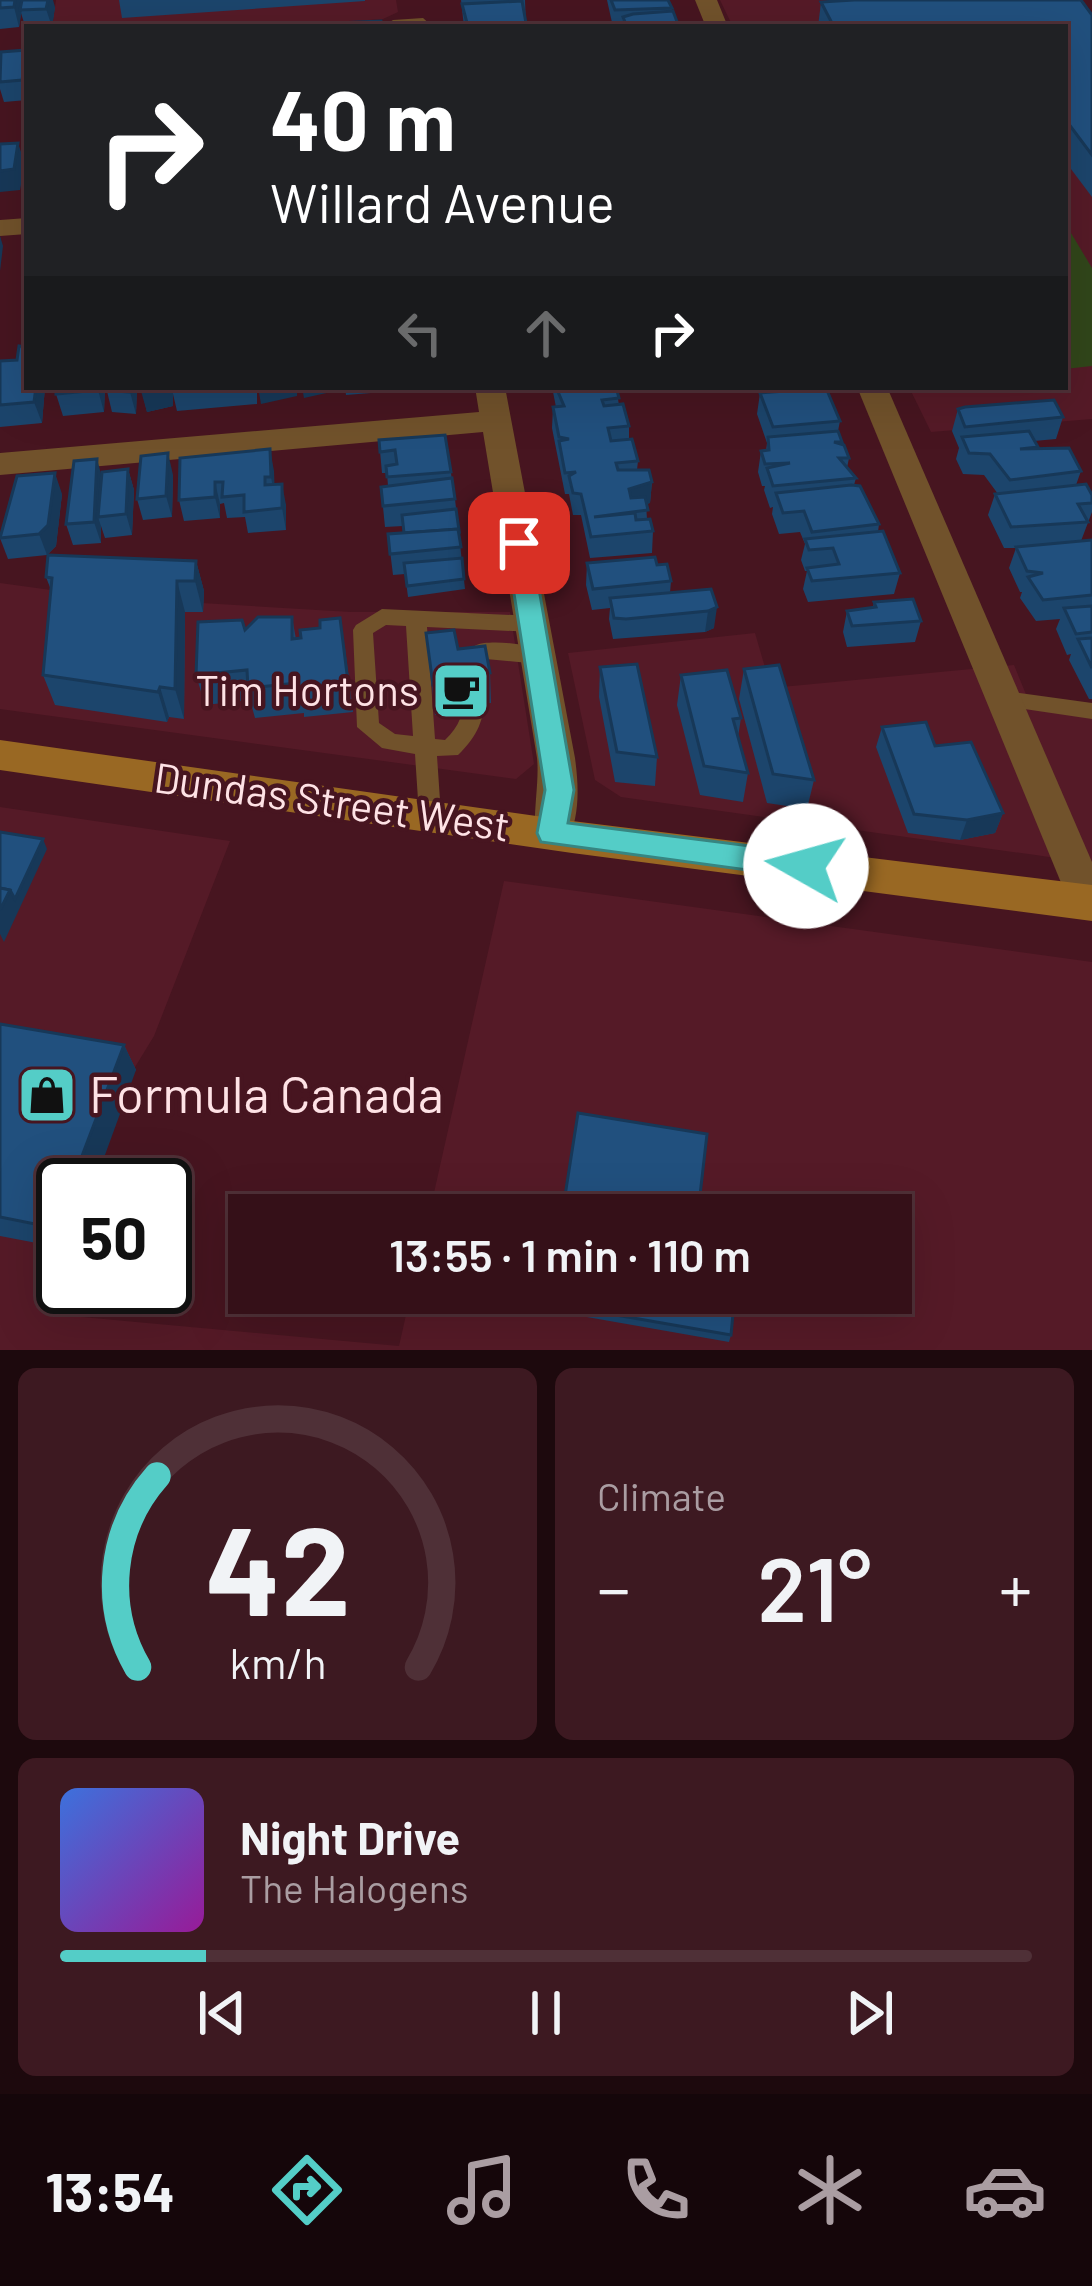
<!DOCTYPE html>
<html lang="en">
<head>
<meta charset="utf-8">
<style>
	:root { --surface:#351018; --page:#3d1921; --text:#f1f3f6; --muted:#aa9da2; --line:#4f3037; --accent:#54cdc7 }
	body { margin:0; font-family:Barlow,sans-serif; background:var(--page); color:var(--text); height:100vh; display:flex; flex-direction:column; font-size:45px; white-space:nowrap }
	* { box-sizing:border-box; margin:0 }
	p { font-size:39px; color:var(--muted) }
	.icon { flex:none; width:66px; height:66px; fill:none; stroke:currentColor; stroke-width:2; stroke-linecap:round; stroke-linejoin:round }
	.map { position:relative; height:1350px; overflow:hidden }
	.panel { display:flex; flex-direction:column; gap:18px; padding:18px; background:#1d090d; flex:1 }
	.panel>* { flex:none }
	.hud { position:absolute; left:24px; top:24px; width:1044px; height:366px; border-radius:0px; box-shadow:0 12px 48px #0002,0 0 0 3px var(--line); background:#202124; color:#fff; overflow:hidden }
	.speed { position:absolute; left:36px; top:1158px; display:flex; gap:24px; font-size:60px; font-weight:700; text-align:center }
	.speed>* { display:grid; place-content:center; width:156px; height:156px; border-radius:50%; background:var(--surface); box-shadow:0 12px 48px #0002,0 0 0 3px var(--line); line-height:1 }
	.speed .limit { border:6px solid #111; border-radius:18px; background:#fff; color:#111 }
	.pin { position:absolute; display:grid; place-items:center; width:102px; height:102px; color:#fff; margin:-51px; border-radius:24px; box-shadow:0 6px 18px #0006 }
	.me { position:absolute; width:132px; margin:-66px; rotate:277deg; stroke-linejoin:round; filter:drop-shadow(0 0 9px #0008) }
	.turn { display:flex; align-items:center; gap:42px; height:252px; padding:0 48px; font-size:54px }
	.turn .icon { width:156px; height:156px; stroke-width:2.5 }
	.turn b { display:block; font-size:84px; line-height:102px }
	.lanes { display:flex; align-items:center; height:114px; padding:0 48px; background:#0003; justify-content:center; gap:60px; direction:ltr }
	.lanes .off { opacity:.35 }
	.big { font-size:90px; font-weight:600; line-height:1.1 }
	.panel .card { flex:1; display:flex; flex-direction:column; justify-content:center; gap:18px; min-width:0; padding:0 42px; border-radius:18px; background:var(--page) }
	.panel .dial { align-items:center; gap:0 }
	.dial svg { height:312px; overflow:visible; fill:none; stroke:var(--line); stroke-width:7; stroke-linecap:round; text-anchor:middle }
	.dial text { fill:var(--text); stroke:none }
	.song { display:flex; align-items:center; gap:36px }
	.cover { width:144px; height:144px; border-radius:18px; background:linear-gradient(135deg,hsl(220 70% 55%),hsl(300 70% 35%)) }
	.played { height:12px; border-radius:6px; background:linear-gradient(90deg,var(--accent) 15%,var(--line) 15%) }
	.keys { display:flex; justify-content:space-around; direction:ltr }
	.heat { display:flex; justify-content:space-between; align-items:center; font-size:66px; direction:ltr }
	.panel .tiles { flex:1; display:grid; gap:18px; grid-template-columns:1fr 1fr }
	.card:last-child { grid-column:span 2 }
	.trip { position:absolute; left:228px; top:1194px; width:684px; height:120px; border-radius:0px; background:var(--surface); box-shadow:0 12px 48px #0002,0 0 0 3px var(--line); font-weight:600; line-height:120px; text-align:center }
	.dock { display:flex; height:192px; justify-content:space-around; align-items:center; background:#15060a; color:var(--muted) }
	.dock .icon { width:84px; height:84px }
	.dock .active { color:var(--accent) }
	.dock b { font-size:54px; color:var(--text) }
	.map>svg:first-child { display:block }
	.built { fill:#551a27 }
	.green { fill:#31461a }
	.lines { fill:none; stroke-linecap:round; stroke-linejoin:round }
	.lane { fill:#71522b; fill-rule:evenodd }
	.street { fill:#71522b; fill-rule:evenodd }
	.secondary { fill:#996823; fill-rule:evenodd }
	.wall { fill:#1c456c }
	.shaded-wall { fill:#173858 }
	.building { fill:#21507e; stroke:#173858; stroke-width:3 }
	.route { fill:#54cdc7; stroke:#378581; stroke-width:3 }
	.labels { text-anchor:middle; stroke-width:9; stroke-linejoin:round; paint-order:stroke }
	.poi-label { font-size:42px; fill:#fee2e5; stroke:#471520; text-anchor:end }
	.street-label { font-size:42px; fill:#fee2e5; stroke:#471520 }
	.near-poi-label { font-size:51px; fill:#fee2e5; stroke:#471520; text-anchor:start }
</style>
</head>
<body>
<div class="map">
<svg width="1092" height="1350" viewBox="0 0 1092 1350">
	<rect width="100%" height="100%" fill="#471520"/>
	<g class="built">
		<path d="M56,0H396L398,12L383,19L266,27H52Z"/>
		<path d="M720,0H1082L1092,13V419L931,432L909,387H1065V27H733Z"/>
		<path d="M0,583L102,597L351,612H510L534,764L516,779L0,709Z"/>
		<path d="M755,633L771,688L1014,665L1032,709L1092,718V863L621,797L595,780L568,653Z"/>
		<path d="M0,807L230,841L154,1036L63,1185V1269L49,1314L399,1346L411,1293H891V1215H429L504,881L1092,962V1350H0Z"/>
	</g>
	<path class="green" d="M1065,223L1092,268V366L1065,369Z"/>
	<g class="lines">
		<g class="lane">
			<path d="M382,609L534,616L544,624L534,632L427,627L435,739L445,740C471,716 464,691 460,659C466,652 473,644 484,643C501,641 538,644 549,656L539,664L486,659L481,662C487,702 488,726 458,755L437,756L441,815L438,822L430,824L422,822L419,815L415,754L382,748L357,727L353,630L356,625ZM386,625L406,626L413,736L395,734L379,723L373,633Z"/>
			<path d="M1006,691L1092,703V719L998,705L995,699L998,693Z"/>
		</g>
		<g class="street">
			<path d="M695,0H717L728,27H706Z"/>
			<path d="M423,18L433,27H382L393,20Z"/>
			<path d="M27,218V234L0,236V220Z"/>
			<path d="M475,387H505L575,758C579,788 580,817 566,845L552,849L538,845C530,828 540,783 537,758L483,432L0,475V453L479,412Z"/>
			<path d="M857,387H887L1092,862V918L1075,914L1069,902Z"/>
		</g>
		<path class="secondary" d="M0,740L572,821L1092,885V921L572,853L0,770Z"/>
	</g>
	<g class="wall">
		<path d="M0,0L55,7L52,27H27L26,29L21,13L19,27L0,29Z"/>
		<path d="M119,0H365V1L122,18Z"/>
		<path d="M461,0H525L526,27H464Z"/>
		<path d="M607,0H668L679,27H613Z"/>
		<path d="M821,2L834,27H818Z"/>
		<path d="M1092,15V197L1065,161V27Z"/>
		<path d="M27,50V100L4,102L0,89V61Z"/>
		<path d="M17,360L45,387L42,423L0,427V361Z"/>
		<path d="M105,387L104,412L63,416L56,394Z"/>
		<path d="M106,387H137L136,414L112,412Z"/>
		<path d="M141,387H257V404L177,411L173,394V406L147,412Z"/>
		<path d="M345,387H371V393L346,395Z"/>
		<path d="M552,387H616L619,405L629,426V440L638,461L637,470L652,482L650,503L646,504L647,519L653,531L652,553L590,558L581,515H573L569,494H565L552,428L553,407H556Z"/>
		<path d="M758,387H824L840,421L838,431L841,445L849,458L847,468L856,478L854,485L879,524L878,532L900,573L894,594L808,602L803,589L807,571H805L801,560L805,544L800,532L779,534L772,514L773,507L770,508L764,490L765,486H762L758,472L761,451H766L767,443L757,414L760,393Z"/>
		<path d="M958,409L1063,417L1056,439L1034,441L1038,447L1081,471L1076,485L1092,495V512L1081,541L1092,540V699H1089L1069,660L1071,654L1067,655L1056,629L1060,619L1036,621L1020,598L1022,592H1020L1009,568L1016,548H1004L988,515L995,494H998L984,475L963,474L956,459L959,448L952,431Z"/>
		<path d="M445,435L455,499L465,589L408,597L405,574L393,575L388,534L404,533L403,526L385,527L381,487L388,486L387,473H382L379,440Z"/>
		<path d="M180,458L274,471V484L286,505V530L248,533L245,517L227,518L224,503L220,504V518L184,521L179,500Z"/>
		<path d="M128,469L134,490L132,535L105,538L101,526V543L73,545L66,524L101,474Z"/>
		<path d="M173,475L172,517L143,520L137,499Z"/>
		<path d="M62,494L56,546L47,555L8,559L0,538Z"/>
		<path d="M196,561L204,591L203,612H185L184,719L169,717L167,722L55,705L43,675L51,590L46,577Z"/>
		<path d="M587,563L657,565L671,581L670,593L711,589L714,628L705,632L613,639L609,619L610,608L592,610L586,585Z"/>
		<path d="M874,602L921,621L915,642L847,647L843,632L847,611L873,607Z"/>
		<path d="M292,617L296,639L345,648L353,712L304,717V713L255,718L250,700L205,705L196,675L245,630Z"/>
		<path d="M426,633L458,649L490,673L491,703L467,705L461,714L435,715Z"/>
		<path d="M600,667L657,757L655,786L615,782L599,697Z"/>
		<path d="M744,669L814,780L807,809L767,803L739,699Z"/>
		<path d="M681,675L741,718L738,737L748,773L743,802L700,795L677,705Z"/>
		<path d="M882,727L935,746L1003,813L995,833L960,840L908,833L876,747Z"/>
		<path d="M0,1024L124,1045L136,1070L63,1185V1248L0,1236Z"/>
		<path d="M547,1303L731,1335L729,1342L547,1310Z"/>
	</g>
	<g class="shaded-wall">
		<path d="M15,0H22L23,3L19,27L14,7Z"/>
		<path d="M48,0H53L55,7L52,27L46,9Z"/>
		<path d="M27,51V99L22,80Z"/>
		<path d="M18,143L25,164L20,190L0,192V171Z"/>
		<path d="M0,236L3,246L0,271Z"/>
		<path d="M36,387H45L42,423L34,402Z"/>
		<path d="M98,387H105L104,412L98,390Z"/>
		<path d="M130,387H137L136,414L130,392Z"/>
		<path d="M157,387H173V406L147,412L141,391Z"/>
		<path d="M258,387H297V396L261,404Z"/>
		<path d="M302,387H331V392L304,398Z"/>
		<path d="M270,449L274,471L275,498L271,477Z"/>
		<path d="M168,453L173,475L172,517L166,496Z"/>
		<path d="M97,459L103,481L98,517L101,526V543L94,522Z"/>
		<path d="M128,469L134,490L132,535L126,514Z"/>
		<path d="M55,473L62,494L56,546L47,555L39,534Z"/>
		<path d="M215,482L220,504V518L215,497Z"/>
		<path d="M652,482L650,503L628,511L629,489Z"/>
		<path d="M282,484L286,505V530L282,508Z"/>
		<path d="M196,561L204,591L203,612L195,581Z"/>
		<path d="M177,581L185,612L184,719L175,689Z"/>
		<path d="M717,607L714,628L705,632L708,611Z"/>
		<path d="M465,675L467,705L461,714L459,684Z"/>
		<path d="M160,687L169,717L167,722L158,692Z"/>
		<path d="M1003,813L995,833L960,840L967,820Z"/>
		<path d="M43,839L47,849L4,942L0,934V910L10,890Z"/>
		<path d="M124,1045L136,1070L94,1185H71Z"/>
		<path d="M63,1205V1240L55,1228Z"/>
	</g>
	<g class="building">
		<path d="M0,0H15L14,7L0,8Z"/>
		<path d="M22,0H48L46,9L20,10Z"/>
		<path d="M611,0H668L672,8L615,10Z"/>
		<path d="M854,0H1081L1092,15V155L1065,119V27H834L821,2Z"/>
		<path d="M522,1L526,23L468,27L462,4Z"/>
		<path d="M673,11L679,27H627L623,17L633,14Z"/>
		<path d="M381,21L382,27H339V23Z"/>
		<path d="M27,50L22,80L0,82L1,52Z"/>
		<path d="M18,143L14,169L0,171V144Z"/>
		<path d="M27,145V169H23Z"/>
		<path d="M19,346L27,347V387H36L34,402L0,405V361L17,360Z"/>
		<path d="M56,387H98V390L56,394Z"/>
		<path d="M106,387H130V392L106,390Z"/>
		<path d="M172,387H206L172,390Z"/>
		<path d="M556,387H616L619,398L602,400L604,406L623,404L629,426L608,428L611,441L632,439L638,461L616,463L618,470H649L652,482L629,489L631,498L645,497L648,510L594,517L635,513L636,520L650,519L653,531L591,537L581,494L573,493L569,476L576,472L565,473L559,441L569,439L559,437L553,407L564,406Z"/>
		<path d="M826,388L840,421L773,427L760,393Z"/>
		<path d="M1054,400L1063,417L965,427L958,409L965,407Z"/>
		<path d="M838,431L842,442H834L844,445L849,458H839L856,478L773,486L767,468L790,463L765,464L761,451L769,450L768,437Z"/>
		<path d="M1029,431L1038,447L1020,449L1069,448L1081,471L1010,480L990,454L969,453L962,437Z"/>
		<path d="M445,435L451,472L387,477L386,466L397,464L395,450L380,452L379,440Z"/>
		<path d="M270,449L271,477H265V485L282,484V508L244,512V495L222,497L223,482H215V497L179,500L180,458Z"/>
		<path d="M168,453L166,496L137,499L141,456Z"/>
		<path d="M97,459L94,522L66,524L74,461Z"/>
		<path d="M128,469L126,514L98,517L102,472Z"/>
		<path d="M55,473L48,525L39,534L0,538L17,476Z"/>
		<path d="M452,478L455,499L383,506L381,487Z"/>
		<path d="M1086,484L1092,495V503L1078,504L1088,522L1011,527L995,494Z"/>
		<path d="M851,485L860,486L879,524L812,532L804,511L783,513L776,493Z"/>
		<path d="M456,509L459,530L458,529L404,533L402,515Z"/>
		<path d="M458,529L461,547L390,554L388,534Z"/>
		<path d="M883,531L900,573L812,581L807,568L839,564L833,548L809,550L805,539Z"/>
		<path d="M1092,540V595L1043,600L1028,577L1043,573L1027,571L1016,547Z"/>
		<path d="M48,555L196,561L195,581H177L175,689L160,687L158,692L43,675L52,578L46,577Z"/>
		<path d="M655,557L657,565L667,564L671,581L593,589L587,563Z"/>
		<path d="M462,558L464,579L407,586L404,563Z"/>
		<path d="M711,589L717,607L708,611L626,619L614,618L610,598Z"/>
		<path d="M913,599L921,621L852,626L847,611L876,607L874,602Z"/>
		<path d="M1092,606V632L1076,634L1064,608Z"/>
		<path d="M258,617H292V639L301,638L300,630L320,628V620L340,618L348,682L299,688L298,683L248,688L247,670L196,675L198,622L242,620L245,630Z"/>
		<path d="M454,630L458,649L485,646L490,673L465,675L459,684L433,685L426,633Z"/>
		<path d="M1092,638V668L1078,639Z"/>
		<path d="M637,664L657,757L617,752L600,667Z"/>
		<path d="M779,665L814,780L773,774L744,669Z"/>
		<path d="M727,670L741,718L733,719L748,773L704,766L681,675Z"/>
		<path d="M926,722L935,746L971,742L1003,813L967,820L914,814L882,727Z"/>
		<path d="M0,832L43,839L15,899L10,890L0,888Z"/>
		<path d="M0,888L10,890L0,910Z"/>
		<path d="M0,1024L124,1045L71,1185H63V1205L55,1228L0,1217Z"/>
		<path d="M578,1113L707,1134L699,1204L742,1212V1215H562Z"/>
		<path d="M549,1293H735L731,1335L547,1303Z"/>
	</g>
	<path class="route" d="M519,534L531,543L574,790L568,823L806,853L817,856L822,866L817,875L806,878L541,842L537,833L545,790L506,543Z"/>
	<defs>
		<symbol id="cafe-square" viewBox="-11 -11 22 22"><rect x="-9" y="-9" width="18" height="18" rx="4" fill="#54cdc7" stroke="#471520"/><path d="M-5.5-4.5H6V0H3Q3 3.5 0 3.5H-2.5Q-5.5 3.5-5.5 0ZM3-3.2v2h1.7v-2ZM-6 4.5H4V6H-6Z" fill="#111"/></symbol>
		<symbol id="shop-square" viewBox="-11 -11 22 22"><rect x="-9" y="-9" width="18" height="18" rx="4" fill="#54cdc7" stroke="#471520"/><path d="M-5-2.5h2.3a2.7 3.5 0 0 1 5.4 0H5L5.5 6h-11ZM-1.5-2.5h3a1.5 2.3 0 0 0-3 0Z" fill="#111"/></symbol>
	</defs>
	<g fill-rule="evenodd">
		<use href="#cafe-square" x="428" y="658" width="66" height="66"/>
		<use href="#shop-square" x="14" y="1062" width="66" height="66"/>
	</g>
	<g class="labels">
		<g class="poi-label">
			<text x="419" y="706">Tim Hortons</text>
		</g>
		<g class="street-label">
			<text transform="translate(332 802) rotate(8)" y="15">Dundas Street West</text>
		</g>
		<g class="near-poi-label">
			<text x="89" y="1113">Formula Canada</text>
		</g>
	</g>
</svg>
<div class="speed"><div class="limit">50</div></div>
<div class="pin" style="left:519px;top:543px;background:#d93025"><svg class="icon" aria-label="arrive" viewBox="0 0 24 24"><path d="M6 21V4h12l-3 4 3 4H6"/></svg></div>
<svg class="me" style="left:806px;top:866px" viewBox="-20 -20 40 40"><circle r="19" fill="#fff"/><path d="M0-13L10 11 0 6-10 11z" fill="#54cdc7"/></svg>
<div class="trip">13:55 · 1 min · 110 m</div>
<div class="hud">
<div class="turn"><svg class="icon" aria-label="right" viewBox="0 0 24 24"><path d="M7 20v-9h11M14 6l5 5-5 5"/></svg><div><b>40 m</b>Willard Avenue</div></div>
<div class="lanes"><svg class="icon off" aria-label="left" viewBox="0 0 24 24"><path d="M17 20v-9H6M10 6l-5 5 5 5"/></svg><svg class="icon off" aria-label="ahead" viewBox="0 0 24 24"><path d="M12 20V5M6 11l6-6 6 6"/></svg><svg class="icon" aria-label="right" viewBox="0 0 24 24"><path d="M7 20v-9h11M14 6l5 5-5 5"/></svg></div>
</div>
</div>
<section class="panel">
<div class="tiles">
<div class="card dial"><svg viewBox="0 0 100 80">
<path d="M14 69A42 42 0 1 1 86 69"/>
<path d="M14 69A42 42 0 0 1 19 20" stroke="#54cdc7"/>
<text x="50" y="56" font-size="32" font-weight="700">42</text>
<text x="50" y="72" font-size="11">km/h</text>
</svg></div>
<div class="card"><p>Climate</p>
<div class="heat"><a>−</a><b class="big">21°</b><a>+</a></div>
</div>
<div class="card">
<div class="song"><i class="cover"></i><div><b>Night Drive</b><p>The Halogens</p></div></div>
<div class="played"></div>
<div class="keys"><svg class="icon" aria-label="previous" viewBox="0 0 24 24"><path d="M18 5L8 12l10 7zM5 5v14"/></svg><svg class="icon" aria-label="pause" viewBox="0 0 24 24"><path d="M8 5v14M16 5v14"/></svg><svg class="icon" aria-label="next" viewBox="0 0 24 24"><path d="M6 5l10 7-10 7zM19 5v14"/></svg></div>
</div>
</div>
</section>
<nav class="dock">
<b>13:54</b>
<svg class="icon active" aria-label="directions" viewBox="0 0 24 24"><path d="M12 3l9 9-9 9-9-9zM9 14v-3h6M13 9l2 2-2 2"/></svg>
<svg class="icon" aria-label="music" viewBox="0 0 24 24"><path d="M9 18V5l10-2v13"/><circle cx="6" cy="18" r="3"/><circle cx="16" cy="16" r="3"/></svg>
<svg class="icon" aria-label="phone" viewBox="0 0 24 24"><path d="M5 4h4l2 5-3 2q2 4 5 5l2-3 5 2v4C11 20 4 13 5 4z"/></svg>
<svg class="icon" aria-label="climate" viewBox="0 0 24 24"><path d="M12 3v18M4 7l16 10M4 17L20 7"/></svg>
<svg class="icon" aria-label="car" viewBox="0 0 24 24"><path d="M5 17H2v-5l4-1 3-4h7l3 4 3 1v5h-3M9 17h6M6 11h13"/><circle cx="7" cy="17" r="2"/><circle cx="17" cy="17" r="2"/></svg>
</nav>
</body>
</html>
